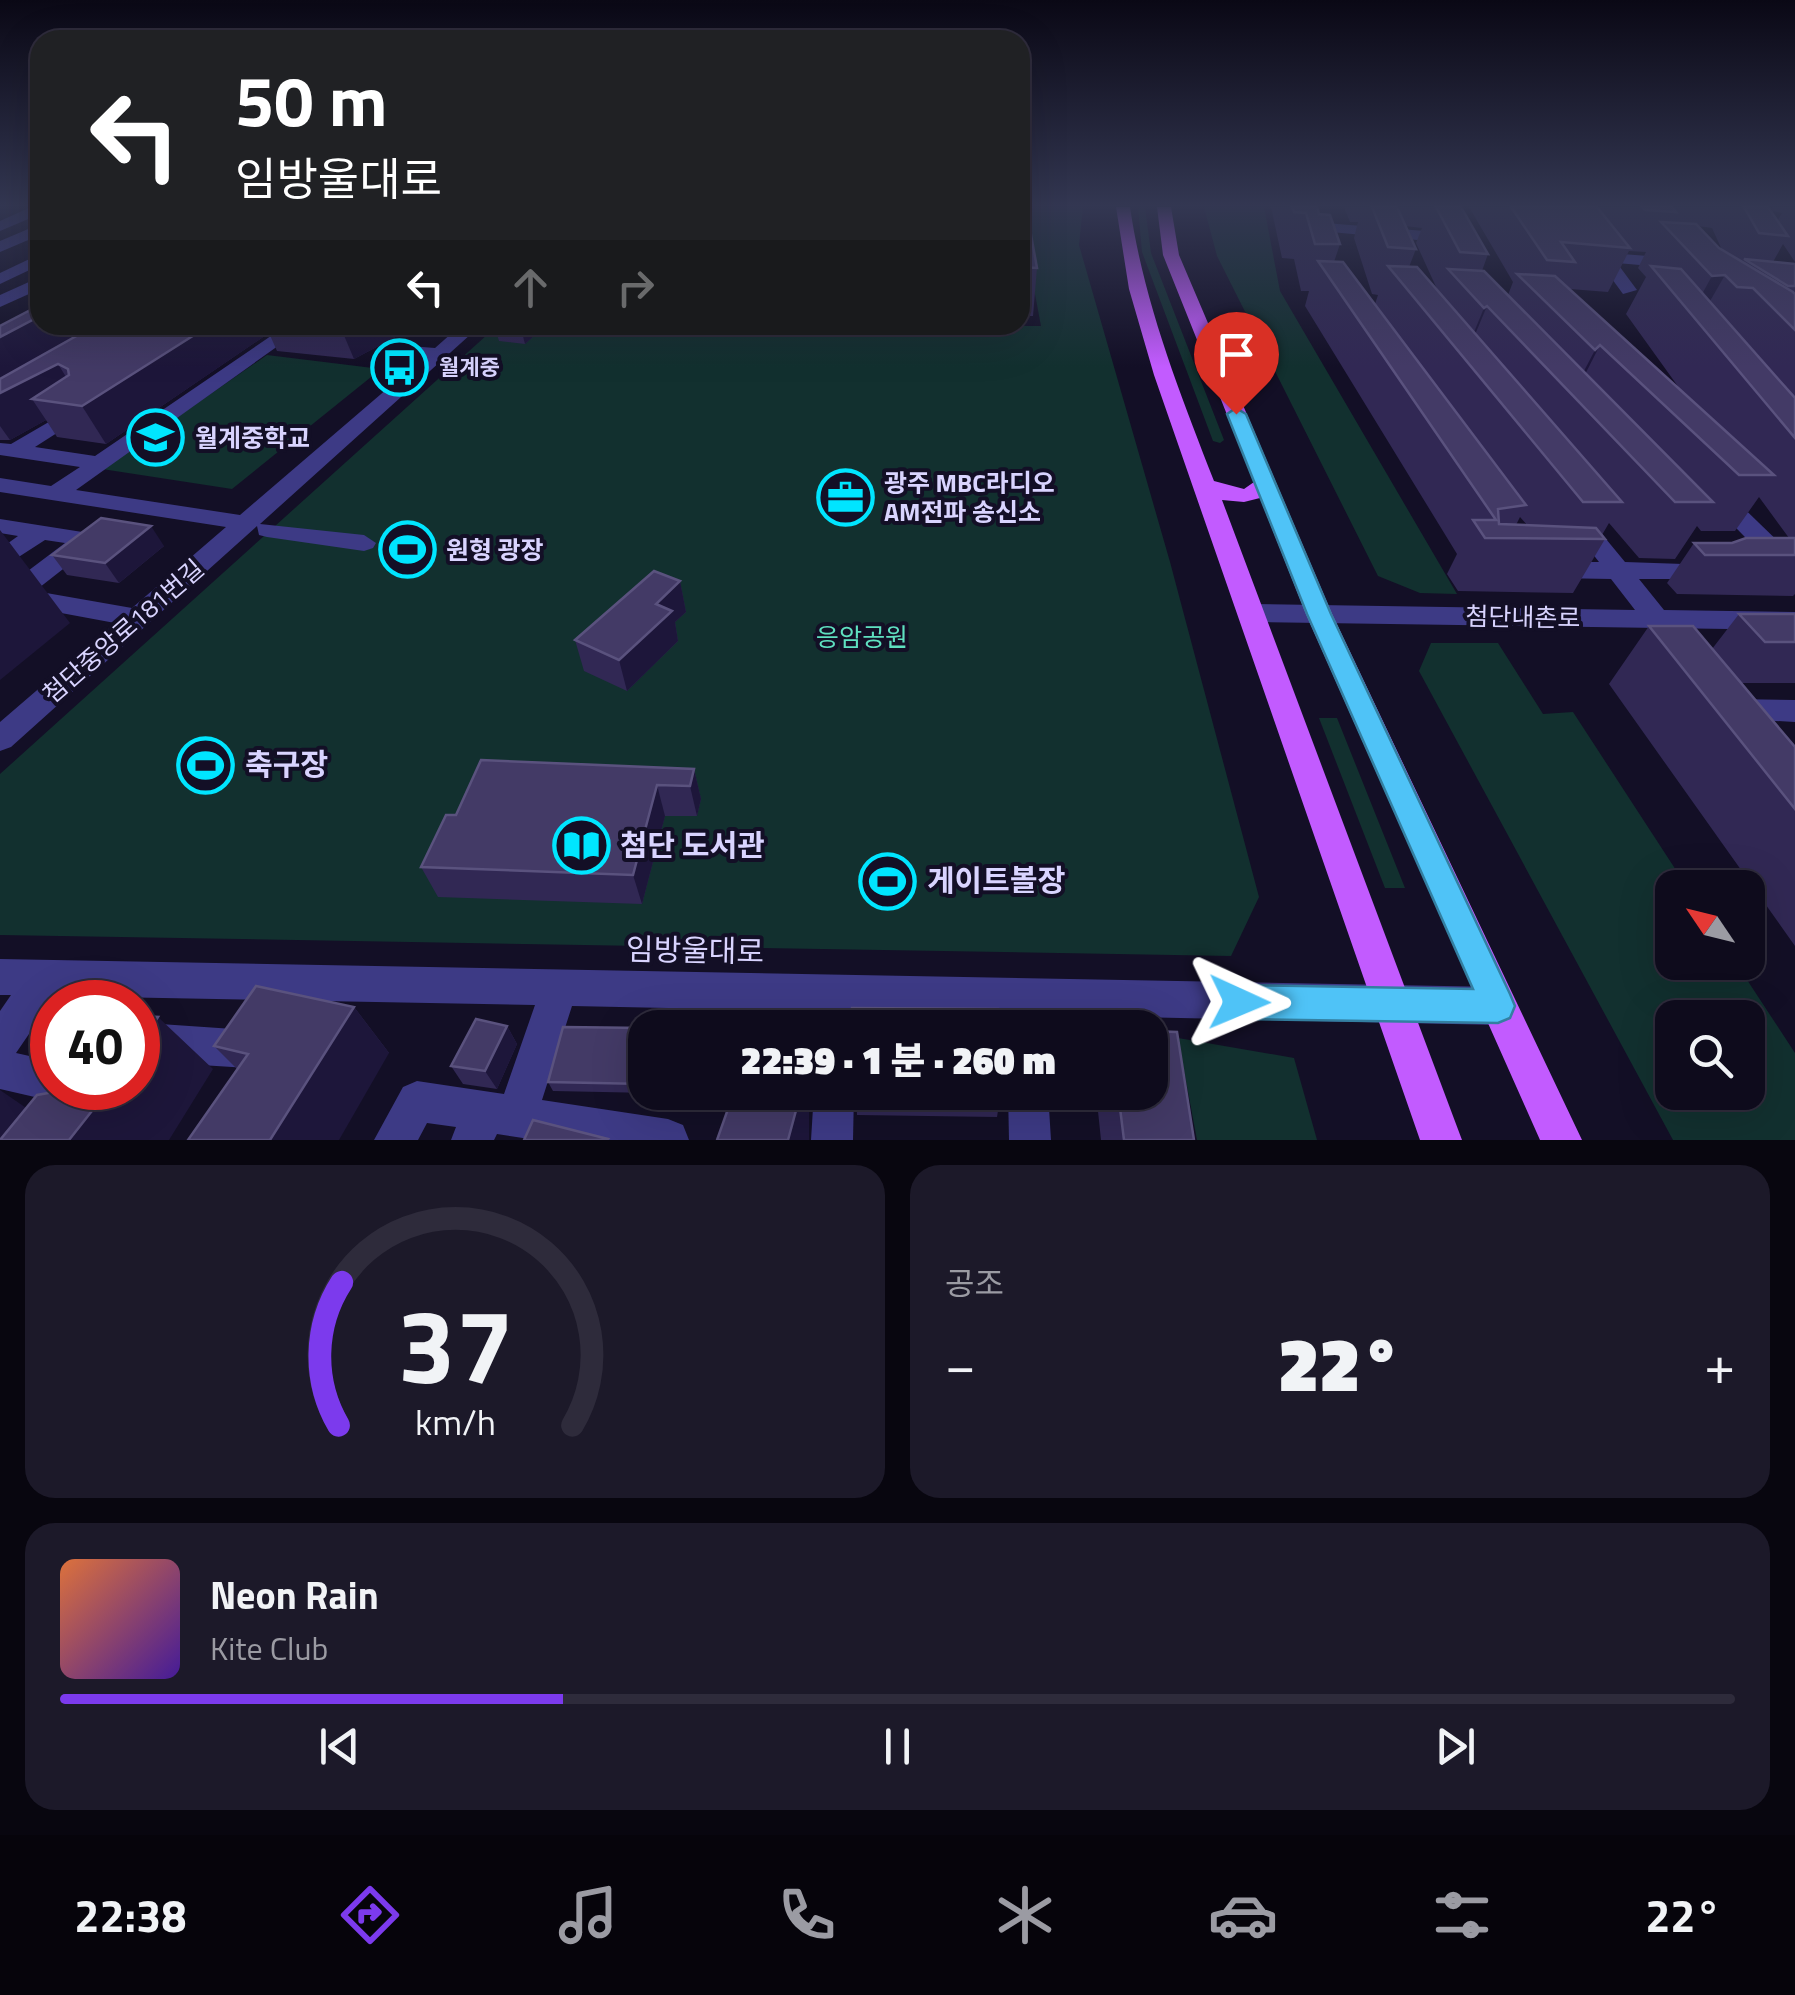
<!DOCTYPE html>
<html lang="ko">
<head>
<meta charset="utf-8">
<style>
	:root { --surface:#0e0b1c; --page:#1c1929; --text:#f1f3f6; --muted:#9b9ba3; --line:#2e2b3b; --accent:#7c3aed }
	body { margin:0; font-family:"Titillium Web","Noto Sans KR",sans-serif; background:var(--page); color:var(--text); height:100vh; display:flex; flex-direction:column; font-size:38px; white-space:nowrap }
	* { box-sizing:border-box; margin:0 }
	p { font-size:32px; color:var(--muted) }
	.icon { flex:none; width:55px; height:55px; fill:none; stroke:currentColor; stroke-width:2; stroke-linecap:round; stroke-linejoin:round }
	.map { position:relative; height:1140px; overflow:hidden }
	.side { display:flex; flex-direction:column; gap:25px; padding:25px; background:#08060f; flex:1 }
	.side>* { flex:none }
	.guide { position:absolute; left:30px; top:30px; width:1000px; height:305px; border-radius:30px; box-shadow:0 10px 40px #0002,0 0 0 2px var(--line); background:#202124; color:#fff; overflow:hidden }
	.needle { width:65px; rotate:305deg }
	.fabs { position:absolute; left:1655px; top:870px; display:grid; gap:20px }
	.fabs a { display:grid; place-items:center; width:110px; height:110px; border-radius:20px; background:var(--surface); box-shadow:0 10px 40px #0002,0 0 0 2px var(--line); font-size:50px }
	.speed { position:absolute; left:30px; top:980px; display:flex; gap:20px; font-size:50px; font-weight:700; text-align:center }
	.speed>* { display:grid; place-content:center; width:130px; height:130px; border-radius:50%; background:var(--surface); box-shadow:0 10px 40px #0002,0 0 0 2px var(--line); line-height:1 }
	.speed .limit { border:15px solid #d22; background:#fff; color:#111 }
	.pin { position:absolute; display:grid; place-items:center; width:85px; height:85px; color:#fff; margin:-102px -42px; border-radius:50% 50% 50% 0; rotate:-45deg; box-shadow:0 0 10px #0007 }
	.pin .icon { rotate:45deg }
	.me { position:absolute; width:110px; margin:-55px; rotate:91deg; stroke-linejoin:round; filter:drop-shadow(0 0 8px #0008) }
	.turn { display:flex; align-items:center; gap:35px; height:210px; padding:0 40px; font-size:45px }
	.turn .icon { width:130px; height:130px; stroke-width:2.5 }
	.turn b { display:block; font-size:70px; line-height:85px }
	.lanes { display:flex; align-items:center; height:95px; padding:0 40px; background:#0003; justify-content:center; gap:50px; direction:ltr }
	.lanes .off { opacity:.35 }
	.big { font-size:75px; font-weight:800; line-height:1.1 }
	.side .tile { flex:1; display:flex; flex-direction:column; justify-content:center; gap:15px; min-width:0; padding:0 35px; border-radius:30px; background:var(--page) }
	.side .dial { align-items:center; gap:0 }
	.dial svg { height:260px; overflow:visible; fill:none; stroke:var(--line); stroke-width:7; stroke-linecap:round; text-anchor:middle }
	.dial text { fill:var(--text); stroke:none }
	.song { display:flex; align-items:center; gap:30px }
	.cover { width:120px; height:120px; border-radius:15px; background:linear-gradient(135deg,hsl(20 70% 55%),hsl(260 70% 35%)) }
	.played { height:10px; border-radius:5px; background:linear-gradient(90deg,var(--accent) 30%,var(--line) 30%) }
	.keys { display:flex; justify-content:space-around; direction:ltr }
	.heat { display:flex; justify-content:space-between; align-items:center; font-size:55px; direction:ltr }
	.side .tiles { flex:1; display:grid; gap:25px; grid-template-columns:1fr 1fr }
	.tile:last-child { grid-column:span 2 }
	.trip { position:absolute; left:628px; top:1010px; width:540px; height:100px; border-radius:30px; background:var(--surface); box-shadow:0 10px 40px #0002,0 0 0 2px var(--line); font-weight:800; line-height:100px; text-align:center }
	.tabs { display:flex; height:160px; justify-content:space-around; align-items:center; background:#06040b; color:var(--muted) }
	.tabs .icon { width:70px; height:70px }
	.tabs .active { color:var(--accent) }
	.tabs b { font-size:45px; color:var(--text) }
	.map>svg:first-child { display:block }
	.green { fill:#12302f; fill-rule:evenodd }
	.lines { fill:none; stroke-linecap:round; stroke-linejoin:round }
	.minor { fill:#3d3a85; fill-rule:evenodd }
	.major { fill:#c25bff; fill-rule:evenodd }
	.wall { fill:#312854; fill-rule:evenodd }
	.shaded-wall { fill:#1d163a }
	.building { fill:#433a66; stroke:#5a527e; stroke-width:2.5 }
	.route { fill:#4fc3f7; stroke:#337fa1; stroke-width:2.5 }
	.labels { text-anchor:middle; stroke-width:8; stroke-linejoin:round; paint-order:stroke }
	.far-poi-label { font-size:22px; font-weight:bold; fill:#d9d4ff; stroke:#130f26; text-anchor:start }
	.poi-label { font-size:25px; font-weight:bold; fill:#d9d4ff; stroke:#130f26; text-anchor:start }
	.street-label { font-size:25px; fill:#d9d4ff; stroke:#130f26 }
	.park-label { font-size:25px; fill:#5fe0c0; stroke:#130f26 }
	.near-poi-label { font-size:30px; font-weight:bold; fill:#d9d4ff; stroke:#130f26; text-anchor:start }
	.near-street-label { font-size:30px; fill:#d9d4ff; stroke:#130f26 }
</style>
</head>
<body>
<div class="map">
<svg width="1795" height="1140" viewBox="0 0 1795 1140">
	<rect width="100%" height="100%" fill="#130f26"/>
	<g class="green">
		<path d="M1033,207H1083L1079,245L1170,562L1259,897L1231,956L0,935V774L498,325L1041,326L1025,241Z"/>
		<path d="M1138,207H1145L1151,253L1224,440L1220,443L1213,441L1142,252Z"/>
		<path d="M1204,207H1264L1280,291L1457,594L1420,593L1378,576L1217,256Z"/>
		<path d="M267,355L381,369L232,489L102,469Z"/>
		<path d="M1431,643H1498L1543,714L1573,712L1687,887L1672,888V962L1736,963L1795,1053V1140H1673L1419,671ZM1672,1018H1748V1092H1672Z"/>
		<path d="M1319,718H1337L1405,888H1385Z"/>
		<path d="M1178,1038L1294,1058L1317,1140H1197Z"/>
	</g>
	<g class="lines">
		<g class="minor">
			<path d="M31,207H40V214L0,231V221Z"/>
			<path d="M1325,223L1450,233L1458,238L1450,243L1320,231L1317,228Z"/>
			<path d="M40,224V235L0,252V241Z"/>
			<path d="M1596,241L1609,253L1674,258L1682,263L1674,268L1617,263L1637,290L1623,294L1588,246Z"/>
			<path d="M40,254V265L0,284V273Z"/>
			<path d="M40,277V289L0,307V295Z"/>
			<path d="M287,325L306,326L76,490L240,515L423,358L384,352V344L435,348L461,325H481L260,524L364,535L376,543L373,548L364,551L267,537L259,535L257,526L11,747L0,751V722L115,623L18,605L0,614V592L65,543L45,540L0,569V549L18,536L0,533V519L95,534L98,539L95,544L35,591L132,608L226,527L0,492V478L51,486L80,467L0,455V443L11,444L78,405L88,411L85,415L35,447L95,456Z"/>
			<path d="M1718,489L1726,491L1791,554L1794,560L1791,566H1773L1710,501L1707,496L1710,491Z"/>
			<path d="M1579,514L1587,516L1625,562L1713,565L1717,571L1713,577L1704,579H1639L1664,610L1795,612V630L1251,622L1242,619L1238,613L1242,607L1251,604L1635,610L1611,579L1554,578L1542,570L1554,562H1599L1567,521Z"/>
			<path d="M1731,699L1795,700V722L1721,718L1716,710L1721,702Z"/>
			<path d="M0,959L1498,987L1511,993L1517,1006L1511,1019L1498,1025L1043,1015L1044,1028H1006L1005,1015L572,1006L542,1100L668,1119L683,1125L689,1140H536L497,1134L494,1140H451L456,1127L427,1123L418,1140H374L403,1087L417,1081L504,1094L535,1005L55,996L16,1053L52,1061V1088H69L66,1095L52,1101L0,1089V1011L11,995H0Z"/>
			<path d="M160,1024L248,1030L262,1035L267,1049L262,1063L248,1068L169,1063L152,1086L138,1092L128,1088H138C138,1060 131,1036 160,1024Z"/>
			<path d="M814,1092H854L853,1140H811Z"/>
			<path d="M1008,1092H1048L1051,1140H1009Z"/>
		</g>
		<path class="major" d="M1116,207H1130C1144,303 1179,391 1214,481L1244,489L1254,482L1163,255L1157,207H1171L1179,255L1332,614L1582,1140H1540L1306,614L1260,498L1244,502L1222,500L1462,1140H1420L1154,375L1129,289Z"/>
	</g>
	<g class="wall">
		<path d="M1020,207L1037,268L1033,316H1020Z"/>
		<path d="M1271,207H1317L1319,214L1340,244L1334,262L1375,304L1378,295L1372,294L1354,238L1358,222H1350L1344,207H1461L1488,254L1482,271L1508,295L1513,282L1469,207H1768L1777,221L1782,213L1772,211V207H1795V262L1783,244L1773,262L1795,264V594L1793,596L1677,594L1667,583L1694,543H1732L1789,538L1759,497L1735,531H1701L1697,526L1675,559L1639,558L1609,523L1602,535L1605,539L1573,593L1458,591L1447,574L1457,554L1305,306L1309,291H1301L1294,259L1282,258ZM1405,226L1422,228L1416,243L1437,289L1409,267L1416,249ZM1698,226L1712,228L1722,250ZM1629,251L1646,252L1638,268L1646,277L1626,314L1682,392L1570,289L1608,292ZM1520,517L1527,525H1516Z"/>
		<path d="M40,325H395L399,335L354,359L277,351L269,333L106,444L57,437L46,420L10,440H0V326Z"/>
		<path d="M494,325H546L525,344L499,341Z"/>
		<path d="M164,546L119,583L67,575L52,555Z"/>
		<path d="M680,581L686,612L675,622L678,641L627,691L584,671L575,640Z"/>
		<path d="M1739,614H1795V683H1741L1795,747V946L1609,684L1649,626L1712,649Z"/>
		<path d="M694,769L701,799L697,816H665L642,904L438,897L421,867L456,815Z"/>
		<path d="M354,1007L389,1053L237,1069L214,1046Z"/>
		<path d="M507,1026L517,1044L497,1089L463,1084L451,1066Z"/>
		<path d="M645,1028V1092H700V1094L553,1091L548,1082Z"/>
		<path d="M856,1092H1001L997,1117L857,1115Z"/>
		<path d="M1096,1092H1150L1194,1140H1101Z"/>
	</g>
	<g class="shaded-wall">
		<path d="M1725,275L1698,322L1691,314L1712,276Z"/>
		<path d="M1487,306L1466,356L1463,359L1484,308Z"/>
		<path d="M40,316V325H108L0,388V337Z"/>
		<path d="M210,325H265L269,333L106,444L82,406Z"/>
		<path d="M358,325H395L399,335L354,359L343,333Z"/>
		<path d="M520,325H546L525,344Z"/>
		<path d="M1600,345L1574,396L1572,394L1595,350Z"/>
		<path d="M58,364L81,401L32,399L46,420L10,440L0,426V393Z"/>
		<path d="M151,526L164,546L119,583L105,563Z"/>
		<path d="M0,530L70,623L0,680Z"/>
		<path d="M680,581L686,612L675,622L678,641L627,691L619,660L656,604Z"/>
		<path d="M694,769L701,799L697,816L690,786Z"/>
		<path d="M657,785L665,816L642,904L633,875Z"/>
		<path d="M354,1007L389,1053L339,1140H270Z"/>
		<path d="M158,1017L213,1069L169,1140H69L110,1088H138V1047Z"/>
		<path d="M507,1026L517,1044L497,1089L485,1071Z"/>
		<path d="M0,1090L35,1114L0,1140Z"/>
		<path d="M801,1092H809V1140H788Z"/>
	</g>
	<g class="building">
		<path d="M1020,207H1026L1037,268L1020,267Z"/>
		<path d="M1292,207H1317L1319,214L1330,215L1340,244H1315L1306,213L1294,212Z"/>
		<path d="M1372,207H1397L1416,249L1388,247Z"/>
		<path d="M1436,207H1461L1488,254L1460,252Z"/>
		<path d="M1511,207H1597L1630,248L1561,242L1575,262L1547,260Z"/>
		<path d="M1642,207H1672L1676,212L1645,210Z"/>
		<path d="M1744,207H1768L1788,236L1759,233Z"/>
		<path d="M1661,222L1696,224L1719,248L1793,292L1795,294V330L1753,288L1737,287L1725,275L1712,276Z"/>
		<path d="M1744,259L1795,264V286H1788Z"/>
		<path d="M1318,261L1343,262L1526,505L1498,509L1499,524L1596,528L1605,539L1485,538L1473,520H1496Z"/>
		<path d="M1388,266L1417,267L1622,502H1583Z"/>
		<path d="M1651,266L1681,269L1795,398V438Z"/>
		<path d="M1448,269L1484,271L1713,502H1675L1487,306L1484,308Z"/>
		<path d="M1517,274L1555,276L1774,475H1739L1600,345L1595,350Z"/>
		<path d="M40,305V316L0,337V326Z"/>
		<path d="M96,325H210L82,406L32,399L69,375L68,369L58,364L0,393V379Z"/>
		<path d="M270,325H358L343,333Z"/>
		<path d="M101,518L151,526L105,563L52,555Z"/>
		<path d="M1746,538H1795V555H1705L1694,543H1732Z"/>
		<path d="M654,571L680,581L656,604L672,611L619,660L575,640Z"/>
		<path d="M1739,614H1795V642H1765Z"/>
		<path d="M1649,626H1693L1795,747V809Z"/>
		<path d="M481,760L694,769L690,786L657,785L633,875L421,867L446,815H456Z"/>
		<path d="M256,986L354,1007L270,1140H188L248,1054L214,1046Z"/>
		<path d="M852,1008L998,1009L999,1028H851Z"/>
		<path d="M138,1016L158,1017L138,1047Z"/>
		<path d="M476,1019L507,1026L485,1071L451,1066Z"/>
		<path d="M563,1027L645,1028V1084L548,1082Z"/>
		<path d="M1150,1031L1177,1032L1194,1140H1124L1118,1092H1150Z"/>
		<path d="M53,1088H110L69,1140H0L37,1095L48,1093Z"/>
		<path d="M734,1092H801L788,1140H717Z"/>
		<path d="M533,1120L608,1139L607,1140H524Z"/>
	</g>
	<linearGradient id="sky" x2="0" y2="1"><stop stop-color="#0a0815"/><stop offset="0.56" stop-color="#333752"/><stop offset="1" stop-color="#333752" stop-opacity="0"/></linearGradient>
	<rect width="1795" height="367" fill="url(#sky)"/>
	<path class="route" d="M1236,408L1246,414L1331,614L1510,994L1515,1006L1510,1018L1498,1023L1239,1019L1227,1014L1222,1002L1227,990L1239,985L1473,989L1307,614L1227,414Z"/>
	<defs>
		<symbol id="bus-ring" viewBox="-11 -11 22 22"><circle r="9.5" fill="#130f26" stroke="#00e5ff" stroke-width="1.5"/><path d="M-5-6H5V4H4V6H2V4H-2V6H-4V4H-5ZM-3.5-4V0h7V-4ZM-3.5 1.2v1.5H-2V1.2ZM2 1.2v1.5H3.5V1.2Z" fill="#00e5ff"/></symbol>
		<symbol id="school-ring" viewBox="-11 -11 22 22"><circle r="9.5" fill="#130f26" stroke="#00e5ff" stroke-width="1.5"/><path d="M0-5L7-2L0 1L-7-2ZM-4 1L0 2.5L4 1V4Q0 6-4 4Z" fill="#00e5ff"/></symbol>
		<symbol id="office-ring" viewBox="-11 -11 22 22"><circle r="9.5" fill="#130f26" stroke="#00e5ff" stroke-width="1.5"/><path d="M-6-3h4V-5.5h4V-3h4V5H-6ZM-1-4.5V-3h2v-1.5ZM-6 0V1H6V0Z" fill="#00e5ff"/></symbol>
		<symbol id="stadium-ring" viewBox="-11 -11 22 22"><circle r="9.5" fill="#130f26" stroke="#00e5ff" stroke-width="1.5"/><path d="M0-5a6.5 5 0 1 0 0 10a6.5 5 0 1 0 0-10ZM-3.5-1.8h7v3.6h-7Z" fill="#00e5ff"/></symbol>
		<symbol id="library-ring" viewBox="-11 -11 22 22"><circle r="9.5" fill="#130f26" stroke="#00e5ff" stroke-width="1.5"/><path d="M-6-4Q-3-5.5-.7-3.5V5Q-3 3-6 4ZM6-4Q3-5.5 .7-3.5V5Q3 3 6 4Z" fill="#00e5ff"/></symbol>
	</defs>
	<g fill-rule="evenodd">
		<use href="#bus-ring" x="368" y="336" width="63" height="63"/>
		<use href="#school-ring" x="124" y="406" width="63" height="63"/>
		<use href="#office-ring" x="814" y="466" width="63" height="63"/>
		<use href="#stadium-ring" x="376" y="518" width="63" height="63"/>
		<use href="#stadium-ring" x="174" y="734" width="63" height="63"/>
		<use href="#library-ring" x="550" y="814" width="63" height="63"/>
		<use href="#stadium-ring" x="856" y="850" width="63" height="63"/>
	</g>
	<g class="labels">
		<g class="far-poi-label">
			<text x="439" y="375">월계중</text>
		</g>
		<g class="poi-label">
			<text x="195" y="447">월계중학교</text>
			<text x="884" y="492">광주 MBC라디오<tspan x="884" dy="29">AM전파 송신소</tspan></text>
			<text x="446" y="559">원형 광장</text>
		</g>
		<g class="street-label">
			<text transform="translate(1523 617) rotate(1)" y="9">첨단내촌로</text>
			<text transform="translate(123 631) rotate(-41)" y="9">첨단중앙로181번길</text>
		</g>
		<g class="park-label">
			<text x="862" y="646">응암공원</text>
		</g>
		<g class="near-poi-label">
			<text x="245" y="775">축구장</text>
			<text x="620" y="856">첨단 도서관</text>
			<text x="927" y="891">게이트볼장</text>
		</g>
		<g class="near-street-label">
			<text transform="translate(695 951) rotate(1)" y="10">임방울대로</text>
		</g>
	</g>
</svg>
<div class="fabs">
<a><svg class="needle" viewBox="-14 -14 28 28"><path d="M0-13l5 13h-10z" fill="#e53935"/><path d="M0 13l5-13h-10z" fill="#9b9ba3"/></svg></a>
<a><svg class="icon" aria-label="search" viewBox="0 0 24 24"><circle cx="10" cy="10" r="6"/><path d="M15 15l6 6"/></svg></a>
</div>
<div class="speed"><div class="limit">40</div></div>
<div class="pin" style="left:1236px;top:414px;background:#d93025"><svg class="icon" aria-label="arrive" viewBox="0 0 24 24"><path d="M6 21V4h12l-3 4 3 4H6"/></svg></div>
<svg class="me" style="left:1239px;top:1002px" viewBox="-20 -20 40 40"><path d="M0-17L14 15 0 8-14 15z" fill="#4fc3f7" stroke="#fff" stroke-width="4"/></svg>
<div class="trip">22:39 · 1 분 · 260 m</div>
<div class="guide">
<div class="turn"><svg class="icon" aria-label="left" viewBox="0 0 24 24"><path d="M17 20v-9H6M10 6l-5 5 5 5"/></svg><div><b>50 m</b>임방울대로</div></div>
<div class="lanes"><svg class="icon" aria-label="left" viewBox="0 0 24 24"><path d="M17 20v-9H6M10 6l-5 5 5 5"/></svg><svg class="icon off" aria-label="ahead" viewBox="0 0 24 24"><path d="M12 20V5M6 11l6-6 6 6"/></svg><svg class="icon off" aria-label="right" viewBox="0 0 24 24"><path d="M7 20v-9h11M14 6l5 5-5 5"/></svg></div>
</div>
</div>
<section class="side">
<div class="tiles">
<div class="tile dial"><svg viewBox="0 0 100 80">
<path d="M14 69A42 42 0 1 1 86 69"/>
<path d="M14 69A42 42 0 0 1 15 25" stroke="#7c3aed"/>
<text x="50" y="56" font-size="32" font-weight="700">37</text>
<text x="50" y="72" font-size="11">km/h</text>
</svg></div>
<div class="tile"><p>공조</p>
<div class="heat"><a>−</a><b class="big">22°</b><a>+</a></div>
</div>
<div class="tile">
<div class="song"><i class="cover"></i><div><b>Neon Rain</b><p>Kite Club</p></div></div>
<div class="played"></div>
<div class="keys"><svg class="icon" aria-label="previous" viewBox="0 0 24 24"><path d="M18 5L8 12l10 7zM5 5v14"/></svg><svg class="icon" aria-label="pause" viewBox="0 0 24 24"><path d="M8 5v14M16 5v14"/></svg><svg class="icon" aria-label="next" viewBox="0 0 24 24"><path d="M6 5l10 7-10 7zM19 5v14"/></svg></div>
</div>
</div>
</section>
<nav class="tabs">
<b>22:38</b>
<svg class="icon active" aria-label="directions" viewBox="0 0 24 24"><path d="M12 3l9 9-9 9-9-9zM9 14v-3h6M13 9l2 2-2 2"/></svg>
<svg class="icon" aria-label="music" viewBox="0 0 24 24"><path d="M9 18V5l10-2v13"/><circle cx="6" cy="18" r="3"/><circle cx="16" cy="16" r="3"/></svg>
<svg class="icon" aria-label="phone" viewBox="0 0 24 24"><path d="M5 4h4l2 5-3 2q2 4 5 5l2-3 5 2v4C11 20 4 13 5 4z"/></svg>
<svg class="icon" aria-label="climate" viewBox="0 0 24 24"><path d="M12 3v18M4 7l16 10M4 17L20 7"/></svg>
<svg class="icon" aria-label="car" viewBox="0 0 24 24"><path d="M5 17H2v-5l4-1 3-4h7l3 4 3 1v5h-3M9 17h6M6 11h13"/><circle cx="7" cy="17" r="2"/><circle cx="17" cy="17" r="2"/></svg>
<svg class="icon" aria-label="filters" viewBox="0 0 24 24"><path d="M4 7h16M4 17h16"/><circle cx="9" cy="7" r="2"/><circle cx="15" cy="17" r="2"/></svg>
<b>22°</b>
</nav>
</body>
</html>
